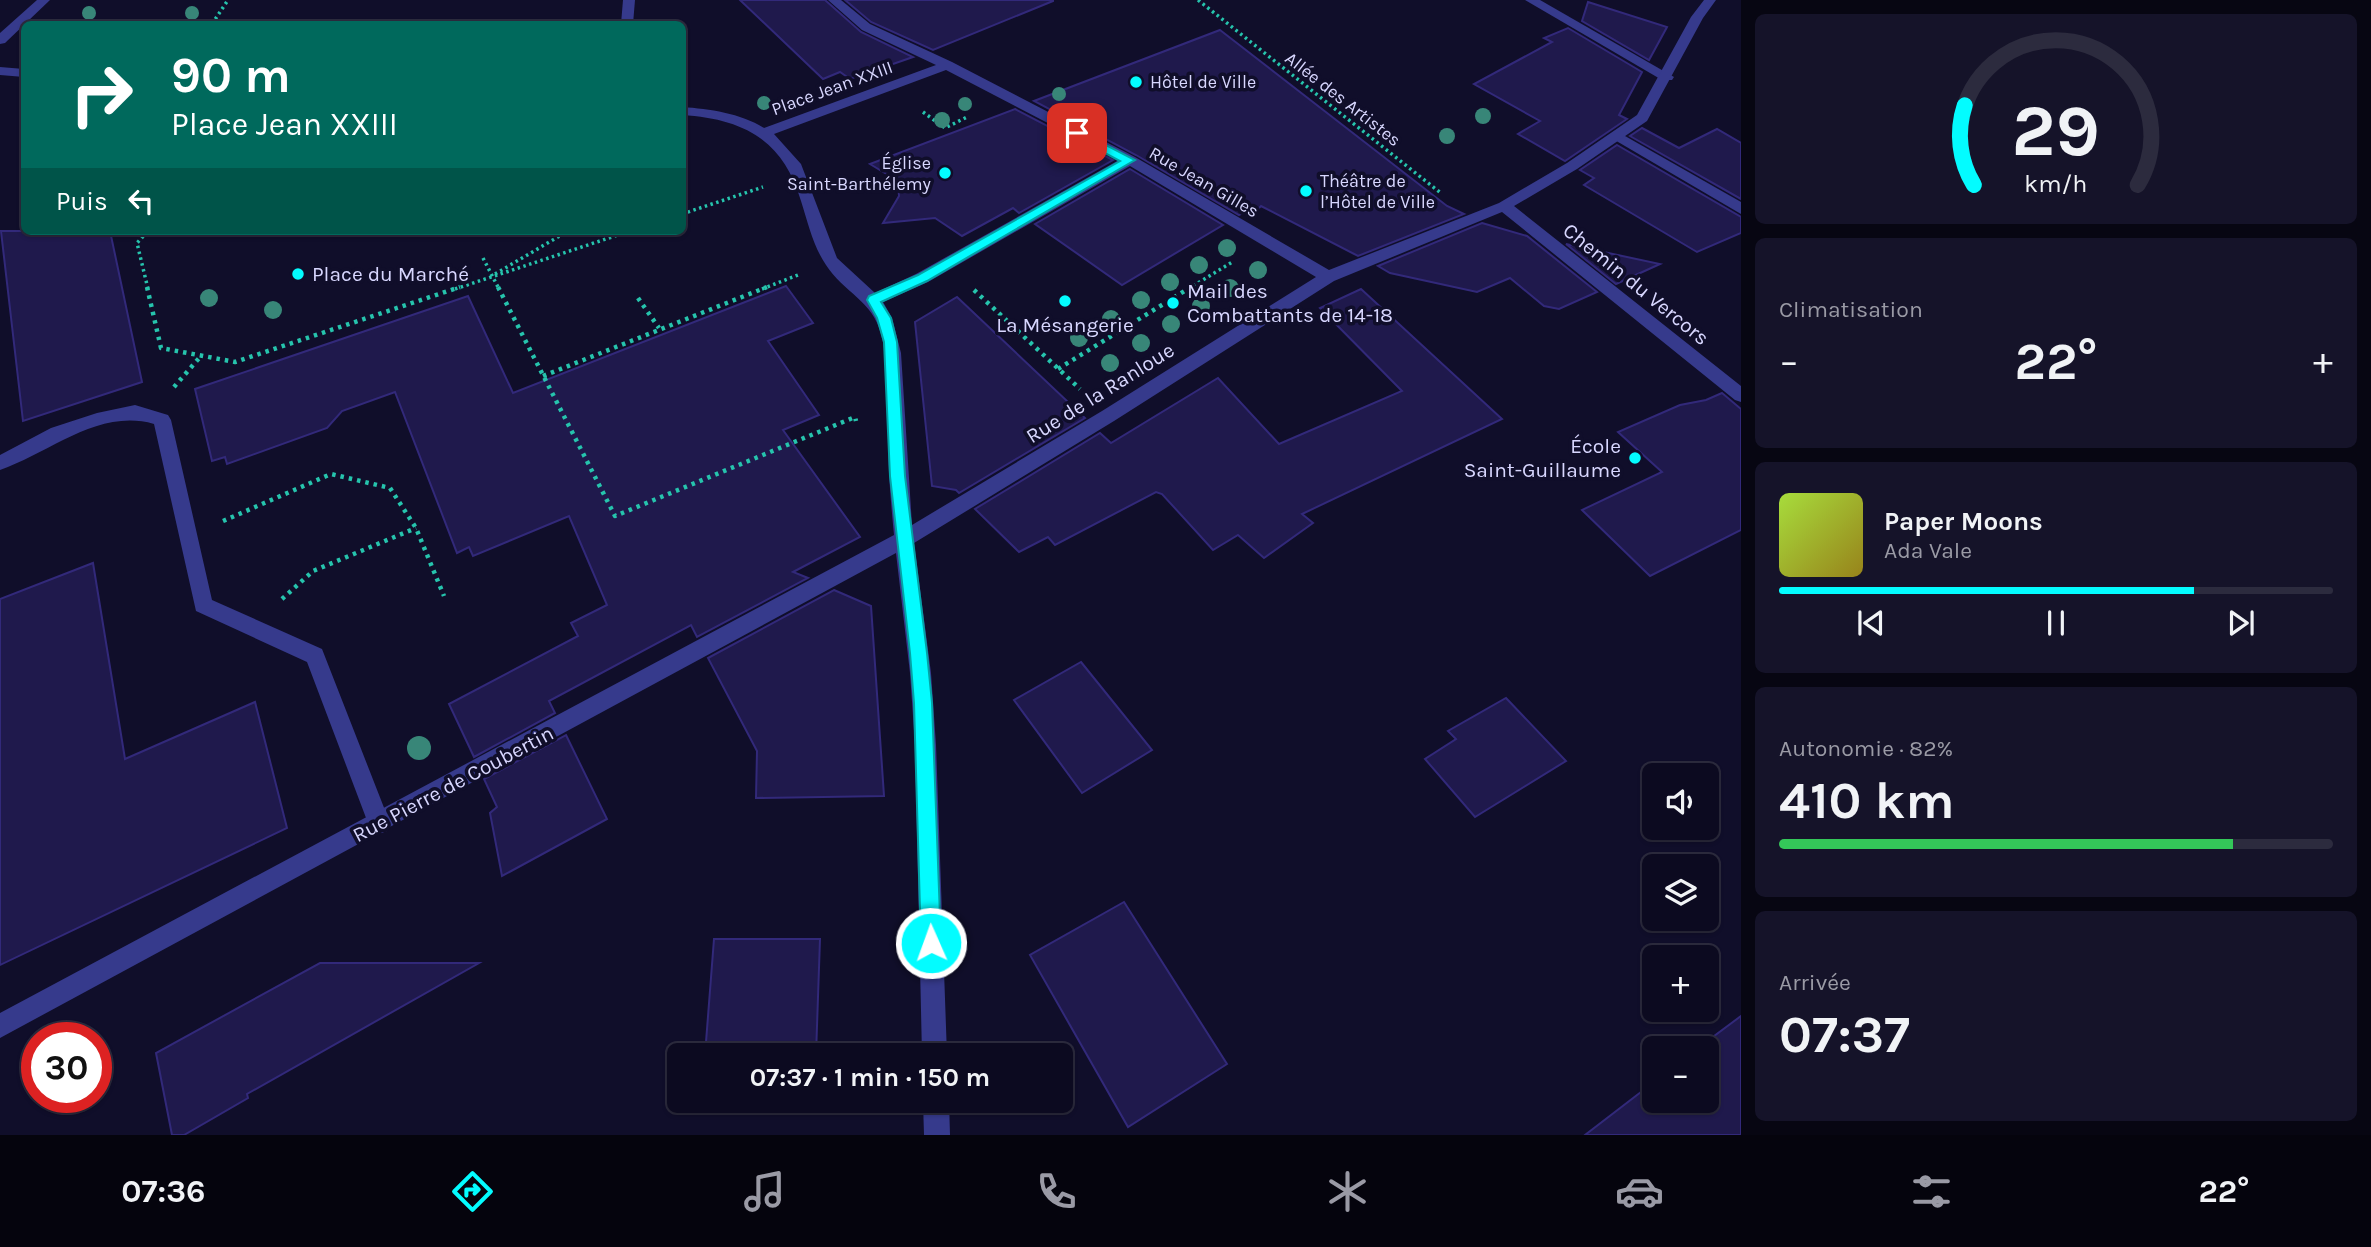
<!DOCTYPE html>
<html lang="fr">
<head>
<meta charset="utf-8">
<style>
	:root { --surface:#0c0a20; --page:#151329; --text:#f1f3f6; --muted:#9a9aa5; --line:#2c2b3e; --accent:#03fcff }
	body { margin:0; font-family:Karla,sans-serif; background:var(--page); color:var(--text); height:100vh; display:flex; flex-direction:column; font-size:26px; white-space:nowrap }
	* { box-sizing:border-box; margin:0 }
	p { font-size:23px; color:var(--muted) }
	.icon { flex:none; width:38px; height:38px; fill:none; stroke:currentColor; stroke-width:2; stroke-linecap:round; stroke-linejoin:round }
	.map { position:relative; flex:1; overflow:hidden }
	.details { display:flex; flex-direction:column; gap:14px; padding:14px; background:#070612; width:630px }
	.details>* { flex:none }
	.guide { position:absolute; left:21px; top:21px; width:665px; height:214px; border-radius:10px; box-shadow:0 2px 5px #0004,0 0 0 2px var(--line); background:#00695c; color:#fff; overflow:hidden }
	.tools { position:absolute; left:1642px; top:763px; display:grid; gap:14px }
	.tools a { display:grid; place-items:center; width:77px; height:77px; border-radius:10px; background:var(--surface); box-shadow:0 2px 5px #0004,0 0 0 2px var(--line); font-size:35px }
	.speed { position:absolute; left:21px; top:1022px; display:flex; gap:14px; font-size:35px; font-weight:700; text-align:center }
	.speed>* { display:grid; place-content:center; width:91px; height:91px; border-radius:50%; background:var(--surface); box-shadow:0 2px 5px #0004,0 0 0 2px var(--line); line-height:1 }
	.speed .limit { border:10px solid #d22; background:#fff; color:#111 }
	.pin { position:absolute; display:grid; place-items:center; width:60px; height:60px; color:#fff; margin:-30px; border-radius:14px; box-shadow:0 4px 10px #0006 }
	.me { position:absolute; width:77px; margin:-38px; rotate:358deg; stroke-linejoin:round; filter:drop-shadow(0 0 5px #0008) }
	.turn { display:flex; align-items:center; gap:24px; height:147px; padding:0 35px; font-size:32px }
	.turn .icon { width:91px; height:91px; stroke-width:2.5 }
	.turn b { display:block; font-size:49px; line-height:60px }
	.then { display:flex; align-items:center; height:66px; padding:0 35px; background:#0003; gap:14px; font-size:26px }
	.big { font-size:52px; font-weight:700; line-height:1.1 }
	.details .card { flex:1; display:flex; flex-direction:column; justify-content:center; gap:10px; min-width:0; padding:0 24px; border-radius:10px; background:var(--page) }
	.details .dial { align-items:center; gap:0 }
	.dial svg { height:182px; overflow:visible; fill:none; stroke:var(--line); stroke-width:7; stroke-linecap:round; text-anchor:middle }
	.dial text { fill:var(--text); stroke:none }
	.song { display:flex; align-items:center; gap:21px }
	.cover { width:84px; height:84px; border-radius:10px; background:linear-gradient(135deg,hsl(80 70% 55%),hsl(50 70% 35%)) }
	.played { height:7px; border-radius:4px; background:linear-gradient(90deg,var(--accent) 75%,var(--line) 75%) }
	.keys { display:flex; justify-content:space-around; direction:ltr }
	.heat { display:flex; justify-content:space-between; align-items:center; font-size:38px; direction:ltr }
	.charge { height:10px; border-radius:5px; background:linear-gradient(90deg,#34c759 82%,var(--line) 0) }
	.trip { position:absolute; left:667px; top:1043px; width:406px; height:70px; border-radius:10px; background:var(--surface); box-shadow:0 2px 5px #0004,0 0 0 2px var(--line); font-weight:700; line-height:70px; text-align:center }
	.tabs { display:flex; height:112px; justify-content:space-around; align-items:center; background:#05040d; color:var(--muted) }
	.tabs .icon { width:49px; height:49px }
	.tabs .selected { color:var(--accent) }
	.tabs b { font-size:32px; color:var(--text) }
	main { display:flex; flex:1; min-height:0 }
	.map>svg:first-child { display:block }
	.building { fill:#1f194c; stroke:#32297a; stroke-width:2 }
	.lines { fill:none; stroke-linecap:round; stroke-linejoin:round }
	.path-far1 { stroke:#26c4ad; stroke-width:3.5; stroke-dasharray:2.5 3.5; stroke-linecap:butt }
	.path { stroke:#26c4ad; stroke-width:4.5; stroke-dasharray:3.5 5; stroke-linecap:butt }
	.service { fill:#363a8c; fill-rule:evenodd }
	.minor { fill:#363a8c; fill-rule:evenodd }
	.tree { fill:#388678 }
	.route { fill:#03fcff; stroke:#02a4a6; stroke-width:2 }
	.poi-dot { fill:#03fcff; stroke:#100e2a; stroke-width:2.5 }
	.labels { text-anchor:middle; stroke-width:7; stroke-linejoin:round; paint-order:stroke }
	.far-poi-label { font-size:18px; fill:#d8d7ff; stroke:#100e2a; text-anchor:start }
	.far-street-label { font-size:18px; fill:#d8d7ff; stroke:#100e2a }
	.poi-label { font-size:21px; fill:#d8d7ff; stroke:#100e2a; text-anchor:start }
	.street-label { font-size:21px; fill:#d8d7ff; stroke:#100e2a }
</style>
</head>
<body>
<main>
<div class="map">
<svg width="1741" height="1135" viewBox="0 0 1741 1135">
	<rect width="100%" height="100%" fill="#100e2a"/>
	<g class="building">
		<path d="M740,0H825L861,32L913,57L850,79L840,72L823,79Z"/>
		<path d="M845,0H1053V1L933,50L871,22Z"/>
		<path d="M1588,2L1667,27L1649,60L1582,21Z"/>
		<path d="M1568,28L1642,72L1619,115L1627,119L1565,161L1518,134L1540,121L1474,84L1552,42L1544,38Z"/>
		<path d="M1220,30L1447,206L1464,214L1358,256L1261,206L1253,214L1246,211L1239,215L1136,155L1034,101Z"/>
		<path d="M1015,109L1113,160L1019,213L1013,208L962,236L935,218L883,223L899,196L898,181L870,164Z"/>
		<path d="M1642,128L1679,148L1717,129L1741,143V199L1630,136Z"/>
		<path d="M1617,145L1741,217V233L1697,252L1584,185L1594,178L1580,170Z"/>
		<path d="M1130,169L1223,225L1122,285L1035,224Z"/>
		<path d="M1482,223L1527,236L1597,292L1559,309L1544,306L1510,278L1477,292L1390,273L1378,266Z"/>
		<path d="M1,231H110L142,382L23,421Z"/>
		<path d="M1566,244L1660,264L1616,284Z"/>
		<path d="M786,286L813,323L768,341L819,415L783,430L860,537L793,572L808,578L697,637L691,625L549,701L555,713L474,757L449,704L578,636L571,623L607,605L569,516L473,556L469,547L457,553L395,392L342,411L327,428L227,464L225,457L212,461L195,389L468,296L513,393Z"/>
		<path d="M1361,289L1502,419L1302,514L1313,523L1264,558L1238,535L1213,550L1162,494L1156,492L1055,545L1048,537L1019,552L975,509L1100,433L1111,443L1218,378L1279,444L1402,391L1320,308Z"/>
		<path d="M957,297L1085,418L959,493L956,490L932,486L915,322Z"/>
		<path d="M1722,393L1741,409V530L1650,576L1582,510L1662,472L1618,432L1680,405L1706,400Z"/>
		<path d="M93,563L125,759L255,702L287,828L0,965V599Z"/>
		<path d="M834,590L871,606L884,796L756,798L757,751L708,658Z"/>
		<path d="M1081,662L1152,750L1082,793L1014,700Z"/>
		<path d="M1506,698L1566,761L1475,817L1425,759L1456,739L1448,731Z"/>
		<path d="M566,735L607,819L502,876L490,813L497,807L484,779Z"/>
		<path d="M1124,902L1227,1064L1128,1127L1030,955Z"/>
		<path d="M714,939H820L816,1055H705Z"/>
		<path d="M320,963H479L247,1094L248,1098L184,1135H172L156,1053Z"/>
		<path d="M1741,1016V1135H1585L1654,1082V1101H1706V1048H1698Z"/>
	</g>
	<g class="lines">
		<g class="path-far1">
			<path d="M1198,0L1442,194"/>
			<path d="M212,24L228,0"/>
			<path d="M923,112L945,128L969,116"/>
			<path d="M682,214L763,187"/>
			<path d="M483,258L499,289"/>
			<path d="M495,274L568,231"/>
			<path d="M148,289L137,243L148,231"/>
			<path d="M455,289L630,231"/>
			<path d="M762,289L798,275"/>
			<path d="M1188,289L1234,261"/>
		</g>
		<g class="path">
			<path d="M147,287L161,348L235,362L460,287"/>
			<path d="M498,287L615,516L855,417L856,421"/>
			<path d="M974,290L1080,389"/>
			<path d="M638,298L659,328"/>
			<path d="M1058,369L1191,287"/>
			<path d="M543,376L767,287"/>
			<path d="M174,387L200,357"/>
			<path d="M223,521L331,474L390,488L416,528L444,596"/>
			<path d="M282,599L313,571L416,528"/>
		</g>
		<g class="service">
			<path d="M623,0H635L633,24H621Z"/>
			<path d="M1525,0H1540L1674,77L1672,80H1662Z"/>
			<path d="M1618,132L1741,202V214L1613,139L1611,136Z"/>
			<path d="M135,405L168,415L171,420L212,600L322,649L390,823L387,831L379,834L371,831L307,662L196,611L154,424C98,408 50,453 0,470V455L51,428L97,413Z"/>
		</g>
		<g class="minor">
			<path d="M37,0H50L5,43L0,44V33Z"/>
			<path d="M828,0H841L870,24L952,62L1135,157L1329,270L1499,203L1567,163L1637,115L1691,17L1704,0H1716L1703,18L1647,121L1577,169L1514,206L1741,386V402L1735,400L1502,212L1334,281L1114,421L914,543L931,673L936,745L947,1055H922L915,745L910,673L896,553L0,1038V1013L894,535C891,503 888,472 888,440C887,405 890,368 881,334C873,301 843,292 826,265C813,246 808,223 801,201C783,140 744,119 682,115V107C710,109 740,113 764,128L936,65L862,30ZM946,70L1119,160L916,274L875,293L837,258L801,164L774,134ZM1130,166L1316,277L1102,411L912,525L901,353L892,318L883,302L928,282Z"/>
			<path d="M0,67L24,69V77L0,75Z"/>
			<path d="M923,1101H949L950,1135H924Z"/>
		</g>
	</g>
	<g class="tree">
		<circle cx="89" cy="13" r="7"/>
		<circle cx="192" cy="13" r="7"/>
		<circle cx="1059" cy="94" r="7"/>
		<circle cx="764" cy="103" r="7"/>
		<circle cx="965" cy="104" r="7"/>
		<circle cx="1094" cy="115" r="8"/>
		<circle cx="1483" cy="116" r="8"/>
		<circle cx="942" cy="120" r="8"/>
		<circle cx="1447" cy="136" r="8"/>
		<circle cx="1227" cy="248" r="9"/>
		<circle cx="1199" cy="265" r="9"/>
		<circle cx="1258" cy="270" r="9"/>
		<circle cx="1170" cy="282" r="9"/>
		<circle cx="1230" cy="288" r="9"/>
		<circle cx="209" cy="298" r="9"/>
		<circle cx="1141" cy="300" r="9"/>
		<circle cx="1201" cy="306" r="9"/>
		<circle cx="273" cy="310" r="9"/>
		<circle cx="1111" cy="319" r="9"/>
		<circle cx="1171" cy="324" r="9"/>
		<circle cx="1079" cy="338" r="9"/>
		<circle cx="1141" cy="343" r="9"/>
		<circle cx="1110" cy="363" r="9"/>
		<circle cx="419" cy="748" r="12"/>
	</g>
	<path class="route" d="M1077,130L1135,160L927,281L881,302L891,318L897,342L905,476L927,653L932,703L941,943L938,950L931,953L924,950L921,943L914,703L910,653L890,476L884,342L877,318L867,300L869,296L918,275L1120,161L1073,136L1072,133Z"/>
	<g class="poi-dot">
		<circle cx="1136" cy="82" r="7"/>
		<circle cx="945" cy="173" r="7"/>
		<circle cx="1306" cy="191" r="7"/>
		<circle cx="298" cy="274" r="7"/>
		<circle cx="1065" cy="301" r="7"/>
		<circle cx="1173" cy="303" r="7"/>
		<circle cx="1635" cy="458" r="7"/>
	</g>
	<g class="labels">
		<g class="far-poi-label">
			<text x="1150" y="88">Hôtel de Ville</text>
			<text x="931" y="169" text-anchor="end">Église<tspan x="931" dy="21">Saint-Barthélemy</tspan></text>
			<text x="1320" y="187">Théâtre de<tspan x="1320" dy="21">l’Hôtel de Ville</tspan></text>
		</g>
		<g class="far-street-label">
			<text transform="translate(832 88) rotate(-20)" y="6">Place Jean XXIII</text>
			<text transform="translate(1343 99) rotate(38)" y="6">Allée des Artistes</text>
			<text transform="translate(1204 182) rotate(30)" y="6">Rue Jean Gilles</text>
		</g>
		<g class="poi-label">
			<text x="312" y="281">Place du Marché</text>
			<text x="1187" y="298">Mail des<tspan x="1187" dy="24">Combattants de 14-18</tspan></text>
			<text x="1065" y="332" text-anchor="middle">La Mésangerie</text>
			<text x="1621" y="453" text-anchor="end">École<tspan x="1621" dy="24">Saint-Guillaume</tspan></text>
		</g>
		<g class="street-label">
			<text transform="translate(1636 284) rotate(39)" y="7">Chemin du Vercors</text>
			<text transform="translate(1100 393) rotate(-32)" y="7">Rue de la Ranloue</text>
			<text transform="translate(453 784) rotate(-28)" y="7">Rue Pierre de Coubertin</text>
		</g>
	</g>
</svg>
<div class="tools">
<a><svg class="icon" aria-label="sound" viewBox="0 0 24 24"><path d="M4 9h4l5-4v14l-5-4H4zM17 9q2 3 0 6"/></svg></a>
<a><svg class="icon" aria-label="layers" viewBox="0 0 24 24"><path d="M12 4l9 5-9 5-9-5zM3 14l9 5 9-5"/></svg></a>
<a>+</a>
<a>−</a>
</div>
<div class="speed"><div class="limit">30</div></div>
<div class="pin" style="left:1077px;top:133px;background:#d93025"><svg class="icon" aria-label="arrive" viewBox="0 0 24 24"><path d="M6 21V4h12l-3 4 3 4H6"/></svg></div>
<svg class="me" style="left:931px;top:943px" viewBox="-20 -20 40 40"><circle r="17" fill="#03fcff" stroke="#fff" stroke-width="3"/><path d="M0-11L8 9 0 5-8 9z" fill="#fff"/></svg>
<div class="trip">07:37 · 1 min · 150 m</div>
<div class="guide">
<div class="turn"><svg class="icon" aria-label="right" viewBox="0 0 24 24"><path d="M7 20v-9h11M14 6l5 5-5 5"/></svg><div><b>90 m</b>Place Jean XXIII</div></div>
<div class="then">Puis<svg class="icon" aria-label="left" viewBox="0 0 24 24"><path d="M17 20v-9H6M10 6l-5 5 5 5"/></svg></div>
</div>
</div>
<section class="details">
<div class="card dial"><svg viewBox="0 0 100 80">
<path d="M14 69A42 42 0 1 1 86 69"/>
<path d="M14 69A42 42 0 0 1 10 34" stroke="#03fcff"/>
<text x="50" y="56" font-size="32" font-weight="700">29</text>
<text x="50" y="72" font-size="11">km/h</text>
</svg></div>
<div class="card"><p>Climatisation</p>
<div class="heat"><a>−</a><b class="big">22°</b><a>+</a></div>
</div>
<div class="card">
<div class="song"><i class="cover"></i><div><b>Paper Moons</b><p>Ada Vale</p></div></div>
<div class="played"></div>
<div class="keys"><svg class="icon" aria-label="previous" viewBox="0 0 24 24"><path d="M18 5L8 12l10 7zM5 5v14"/></svg><svg class="icon" aria-label="pause" viewBox="0 0 24 24"><path d="M8 5v14M16 5v14"/></svg><svg class="icon" aria-label="next" viewBox="0 0 24 24"><path d="M6 5l10 7-10 7zM19 5v14"/></svg></div>
</div>
<div class="card"><p>Autonomie · 82%</p><b class="big">410 km</b><div class="charge"></div></div>
<div class="card"><p>Arrivée</p><b class="big">07:37</b></div>
</section>
</main>
<nav class="tabs">
<b>07:36</b>
<svg class="icon selected" aria-label="directions" viewBox="0 0 24 24"><path d="M12 3l9 9-9 9-9-9zM9 14v-3h6M13 9l2 2-2 2"/></svg>
<svg class="icon" aria-label="music" viewBox="0 0 24 24"><path d="M9 18V5l10-2v13"/><circle cx="6" cy="18" r="3"/><circle cx="16" cy="16" r="3"/></svg>
<svg class="icon" aria-label="phone" viewBox="0 0 24 24"><path d="M5 4h4l2 5-3 2q2 4 5 5l2-3 5 2v4C11 20 4 13 5 4z"/></svg>
<svg class="icon" aria-label="climate" viewBox="0 0 24 24"><path d="M12 3v18M4 7l16 10M4 17L20 7"/></svg>
<svg class="icon" aria-label="car" viewBox="0 0 24 24"><path d="M5 17H2v-5l4-1 3-4h7l3 4 3 1v5h-3M9 17h6M6 11h13"/><circle cx="7" cy="17" r="2"/><circle cx="17" cy="17" r="2"/></svg>
<svg class="icon" aria-label="filters" viewBox="0 0 24 24"><path d="M4 7h16M4 17h16"/><circle cx="9" cy="7" r="2"/><circle cx="15" cy="17" r="2"/></svg>
<b>22°</b>
</nav>
</body>
</html>
